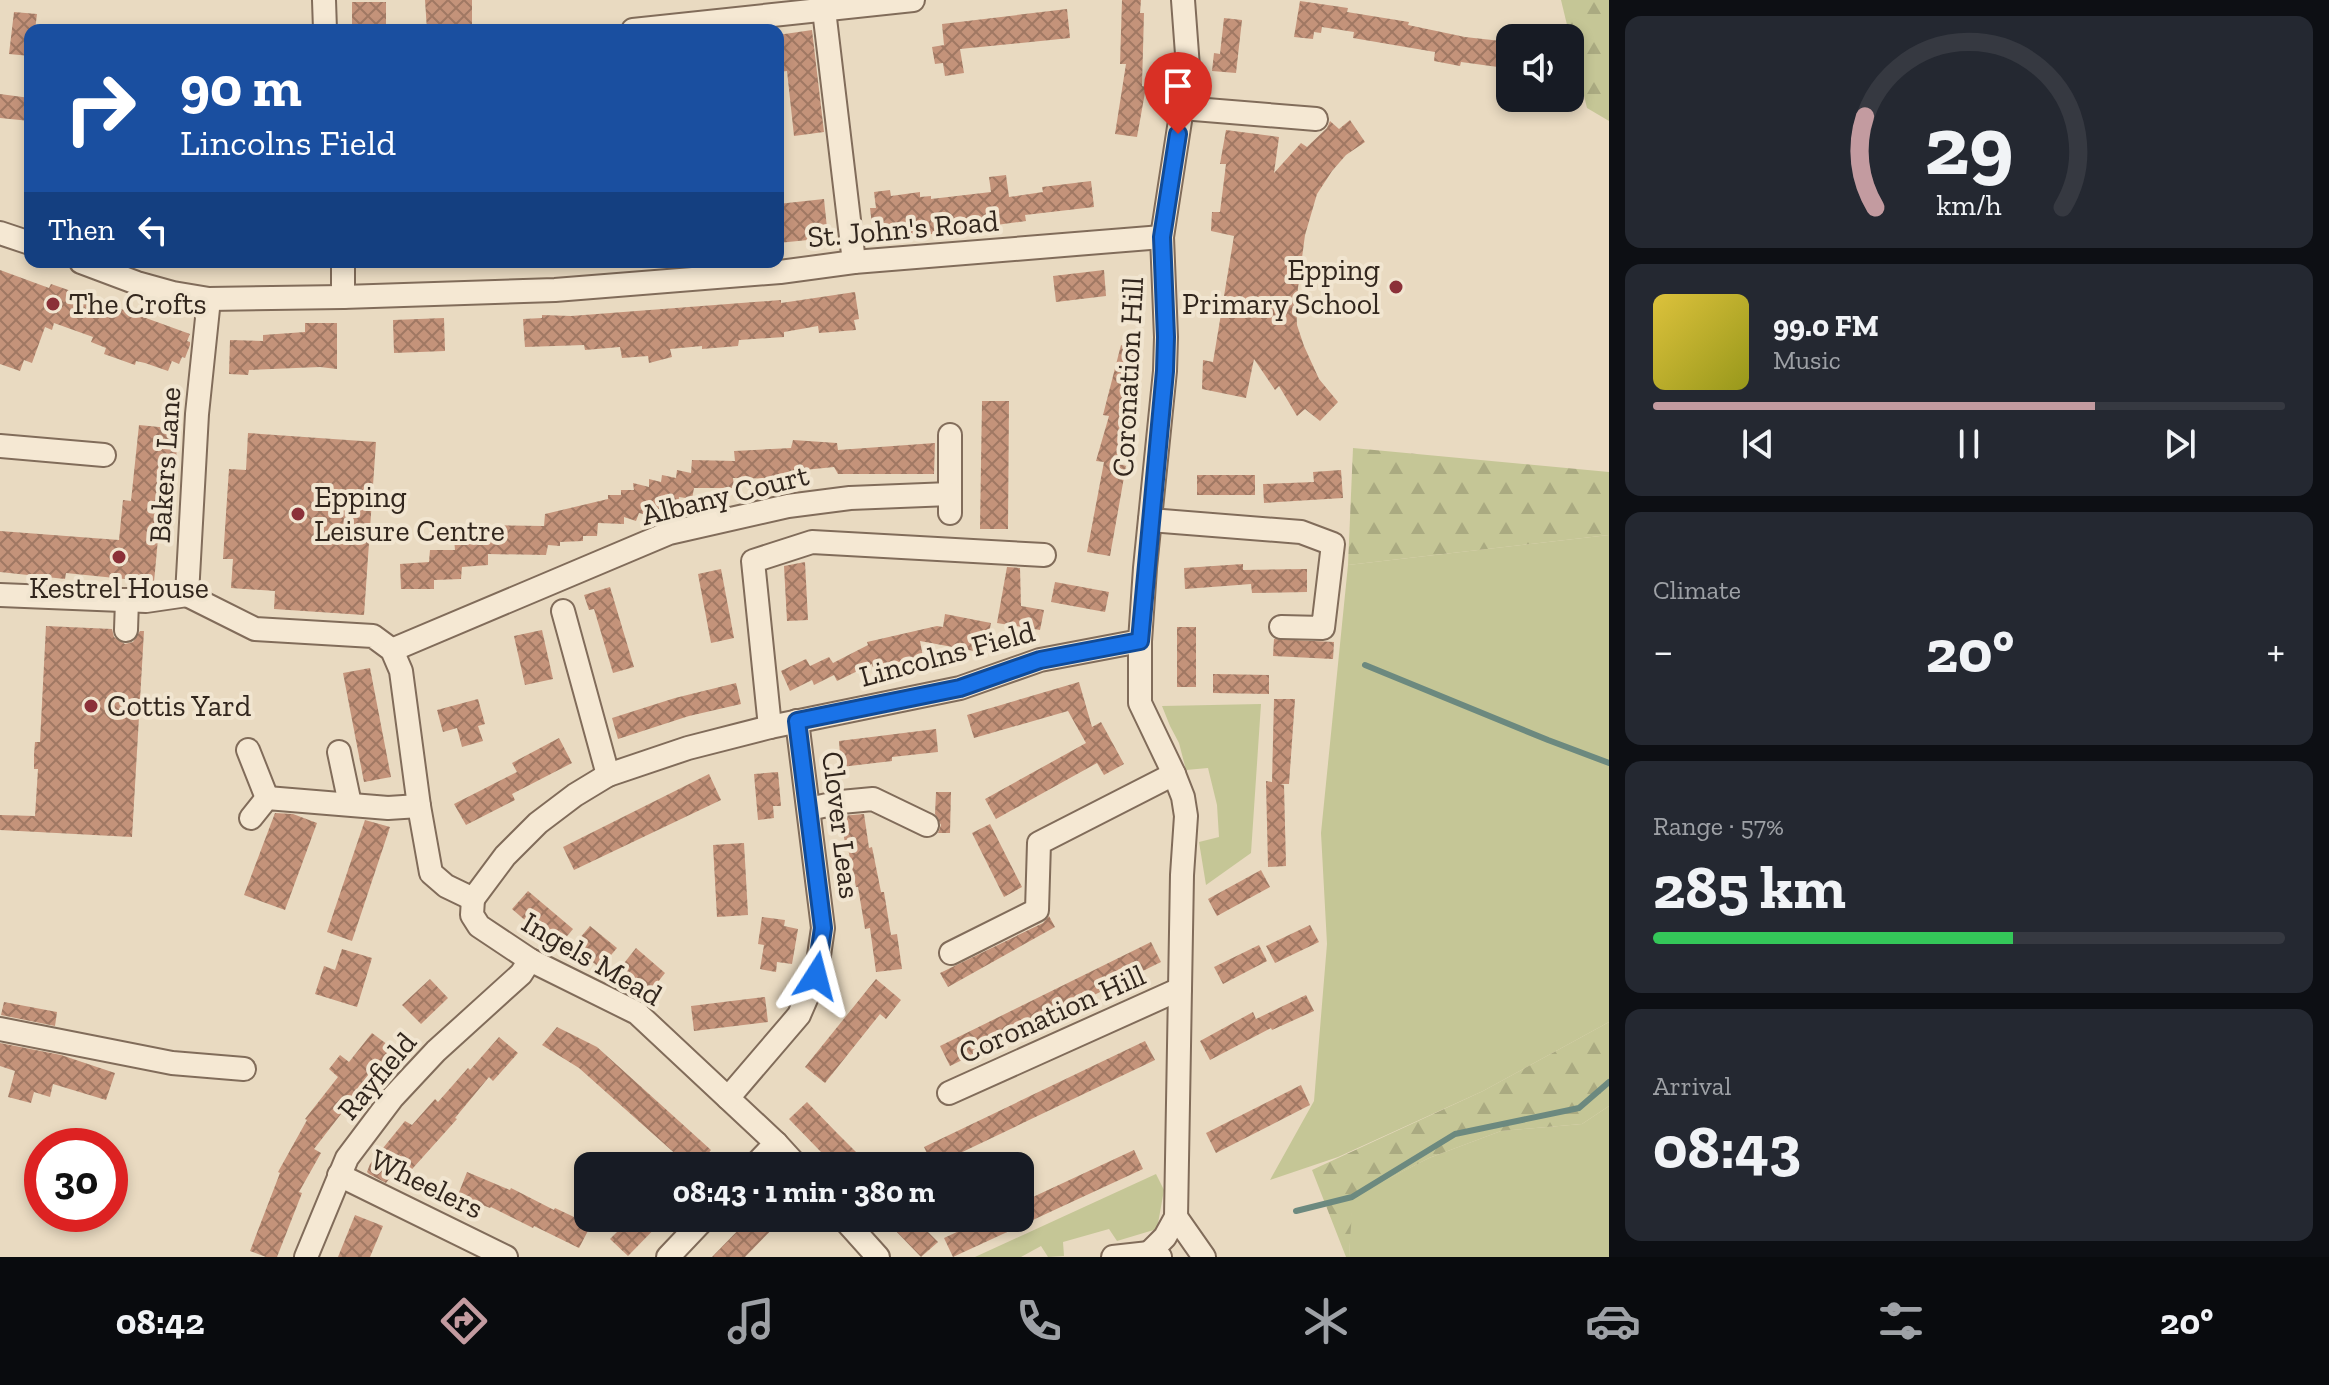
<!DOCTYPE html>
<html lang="en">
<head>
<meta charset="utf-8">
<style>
	:root { --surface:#171b24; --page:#242831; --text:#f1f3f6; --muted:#9ea1a6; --line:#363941; --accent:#c39ba0 }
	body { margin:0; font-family:"Zilla Slab",serif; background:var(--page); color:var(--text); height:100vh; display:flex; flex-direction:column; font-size:30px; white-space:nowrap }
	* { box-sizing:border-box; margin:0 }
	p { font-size:26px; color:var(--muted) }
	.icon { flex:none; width:44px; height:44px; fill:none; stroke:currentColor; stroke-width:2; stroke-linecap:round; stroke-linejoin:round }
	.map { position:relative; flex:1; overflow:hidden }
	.side { display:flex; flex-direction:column; gap:16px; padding:16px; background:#0d0f14; width:720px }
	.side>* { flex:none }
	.banner { position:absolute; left:24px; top:24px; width:760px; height:244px; border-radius:16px; box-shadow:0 4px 12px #0003; background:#1a4fa0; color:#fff; overflow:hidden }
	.fabs { position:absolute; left:1496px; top:24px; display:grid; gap:16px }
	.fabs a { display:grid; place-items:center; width:88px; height:88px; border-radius:16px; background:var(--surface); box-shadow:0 4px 12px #0003; font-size:40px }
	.speed { position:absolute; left:24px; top:1128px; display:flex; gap:16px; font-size:40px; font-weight:700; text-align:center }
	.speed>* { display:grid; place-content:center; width:104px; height:104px; border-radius:50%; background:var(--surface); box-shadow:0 4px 12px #0003; line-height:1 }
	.speed .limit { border:12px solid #d22; background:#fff; color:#111 }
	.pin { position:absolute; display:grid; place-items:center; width:68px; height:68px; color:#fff; margin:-82px -34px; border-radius:50% 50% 50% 0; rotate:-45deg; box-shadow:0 0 8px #0007 }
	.pin .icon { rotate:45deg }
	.me { position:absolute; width:88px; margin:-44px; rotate:9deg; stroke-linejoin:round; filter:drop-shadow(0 0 6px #0008) }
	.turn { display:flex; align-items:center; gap:28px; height:168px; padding:0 24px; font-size:36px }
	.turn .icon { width:104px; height:104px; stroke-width:2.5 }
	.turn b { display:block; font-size:56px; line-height:68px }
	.then { display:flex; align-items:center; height:76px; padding:0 24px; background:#0003; gap:16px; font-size:30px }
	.big { font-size:60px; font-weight:700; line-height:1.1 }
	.side .card { flex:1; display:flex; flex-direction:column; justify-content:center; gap:12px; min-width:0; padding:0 28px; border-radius:16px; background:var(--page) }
	.side .dial { align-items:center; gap:0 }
	.dial svg { height:208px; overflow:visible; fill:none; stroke:var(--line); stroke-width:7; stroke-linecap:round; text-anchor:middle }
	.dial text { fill:var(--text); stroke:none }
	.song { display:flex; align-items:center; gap:24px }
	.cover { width:96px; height:96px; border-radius:12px; background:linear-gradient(135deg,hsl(50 70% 55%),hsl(60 70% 35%)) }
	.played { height:8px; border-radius:4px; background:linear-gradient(90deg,var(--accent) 70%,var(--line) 70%) }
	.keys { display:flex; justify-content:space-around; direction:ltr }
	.heat { display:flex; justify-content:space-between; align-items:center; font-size:44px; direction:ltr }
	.charge { height:12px; border-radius:6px; background:linear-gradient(90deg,#34c759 57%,var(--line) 0) }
	.trip { position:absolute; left:574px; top:1152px; width:460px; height:80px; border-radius:16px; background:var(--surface); box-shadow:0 4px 12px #0003; font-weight:700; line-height:80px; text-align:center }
	.menu { display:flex; height:128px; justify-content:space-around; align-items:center; background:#090b0e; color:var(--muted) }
	.menu .icon { width:56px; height:56px }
	.menu .on { color:var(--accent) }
	.menu b { font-size:36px; color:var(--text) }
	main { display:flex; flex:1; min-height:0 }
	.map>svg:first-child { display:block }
	.grass { fill:#c5c696 }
	.forest { fill:url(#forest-firs) }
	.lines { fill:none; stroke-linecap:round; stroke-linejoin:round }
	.stream { stroke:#6c897f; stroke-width:6 }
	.building { fill:url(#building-cross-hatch) }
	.minor-casing { stroke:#816c5a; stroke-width:26 }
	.minor { stroke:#f5e8d3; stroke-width:22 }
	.route-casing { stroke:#114b97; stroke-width:20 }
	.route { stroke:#1a73e8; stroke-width:14 }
	.poi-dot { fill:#8b3038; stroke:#f1e5d0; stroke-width:3 }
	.labels { text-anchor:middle; stroke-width:8; stroke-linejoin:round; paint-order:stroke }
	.street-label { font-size:30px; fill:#32261d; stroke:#f1e5d0 }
	.poi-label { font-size:30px; fill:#32261d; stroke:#f1e5d0; text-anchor:start }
</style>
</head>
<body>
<main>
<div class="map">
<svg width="1609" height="1257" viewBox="0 0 1609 1257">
	<defs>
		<pattern id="forest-firs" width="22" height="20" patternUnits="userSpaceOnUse" patternTransform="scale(2)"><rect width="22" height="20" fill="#c5c696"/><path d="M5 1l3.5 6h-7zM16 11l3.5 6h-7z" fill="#aaaa81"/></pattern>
		<pattern id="building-cross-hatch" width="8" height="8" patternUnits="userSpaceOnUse" patternTransform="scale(2)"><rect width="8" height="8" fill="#c4937a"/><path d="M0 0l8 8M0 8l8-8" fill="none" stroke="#a07863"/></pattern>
	</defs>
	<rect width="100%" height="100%" fill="#e9dac1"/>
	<g class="grass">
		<path d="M1609,535V1022L1483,1091L1338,1157L1270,1180L1314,1101L1327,944L1321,833L1348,565Z"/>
		<path d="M1261,704L1251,853L1206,885L1199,842L1219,837L1217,805L1208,768L1186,770L1179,743L1170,726L1162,706Z"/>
		<path d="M1609,1106V1257H1349L1352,1197L1429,1158L1501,1131L1582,1124Z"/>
		<path d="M1156,1174L1164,1190L1157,1229L1117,1241L1109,1229L1063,1242L1064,1256L1048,1257L1041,1246L1021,1257H975Z"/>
	</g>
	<g class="forest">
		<path d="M1561,0H1609V121L1587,108Z"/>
		<path d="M1353,448L1609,472V535L1348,565Z"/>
		<path d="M1609,1022V1106L1582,1124L1501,1131L1429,1158L1353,1197L1349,1257H1346L1312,1170L1483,1091Z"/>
	</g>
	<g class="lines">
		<g class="stream">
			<path d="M1365,665L1548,740L1609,763"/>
			<path d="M1296,1211L1352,1197L1455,1134L1579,1108L1609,1082"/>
		</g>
	</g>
	<g class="building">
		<path d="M425,0H472V30H427Z"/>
		<path d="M1122,0H1141L1140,13H1144L1142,86L1146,87L1137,137L1115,134L1126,64H1120Z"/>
		<path d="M1300,1L1348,8L1347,12L1409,22L1408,25L1465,37L1501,41L1498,67L1461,62L1460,66L1434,61L1435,52L1353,38L1354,32L1322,27L1321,33L1314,32L1313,39L1294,37Z"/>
		<rect x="352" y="2" width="34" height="28"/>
		<path d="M1067,9L1070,38L960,49L964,73L945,76L943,63L935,64L932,47L944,45L942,24Z"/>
		<path d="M14,12L37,14L35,30H30V56L9,54Z"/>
		<path d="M1224,18L1242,20L1236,73L1212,71L1214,53L1220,54Z"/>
		<path d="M812,30L824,132L794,136L787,71L778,72V35Z"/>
		<path d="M0,94L30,98V121L0,118Z"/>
		<path d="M1350,120L1365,142L1346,155L1332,171L1317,194L1305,235L1296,303L1297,325L1304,346L1319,379L1338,402L1320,421L1305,409L1297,416L1279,386L1275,390L1254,359L1246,398L1202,389L1203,360L1213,362L1234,236L1211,231L1212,212H1220L1226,164H1220L1226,130L1279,137L1274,173L1301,143L1307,147L1327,128L1330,121L1339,129Z"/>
		<path d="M1006,175L1009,197L1043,192L1042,187L1091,181L1094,207L1025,215L1026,221L874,242L870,208H876L874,192L890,190L891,196L920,192V197L931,196V199L991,192L989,177Z"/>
		<path d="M824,199L828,238L778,243V204Z"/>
		<path d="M0,270L49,288L51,284L77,293L190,334L187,341L190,342V345L185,358L182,357L179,364L172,361L168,371L145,363L136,361L135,365L104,354L106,348L91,342L93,337L54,323L52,330L45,327L32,363L24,360L20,371L0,364Z"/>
		<path d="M1104,270L1106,296L1056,302L1053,276Z"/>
		<path d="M855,292L859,319L854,320L856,330L819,333L818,326L784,332V337L739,340L738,346L702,349V346L670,349L672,357L649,363L648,356L622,358L620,347L585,350L584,345L525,347L523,319L542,318V315L571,316L781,300V303Z"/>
		<path d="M444,318L445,351L394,353L393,320Z"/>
		<path d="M305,323H337V369L320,367L249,370L248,375L229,374L230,340L263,341V335L305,332Z"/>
		<path d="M1121,345L1141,353L1121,416L1131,419L1120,464L1126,466L1110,556L1087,552L1104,462L1096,461L1109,416L1103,415Z"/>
		<path d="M982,401H1009L1008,529H980Z"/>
		<path d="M139,425L179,429L172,497L162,496L154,582L66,573L65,579L0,572V531L119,540L123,500L131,501Z"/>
		<path d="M248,433L376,442L364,615L274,609L275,591L231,588L233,559H223L229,469L246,470Z"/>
		<path d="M793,440L837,443L838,450L935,443L934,474H838L834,467L794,471L797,479L733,478L734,488H694L692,499L679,497L678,505L666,502L664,510L653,508L651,516L639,513L636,521L624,517V524L598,523L597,536H583V541L560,542V546L548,545L546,555L488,554V565L462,567L461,579L434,580V589H401L400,564L429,562L430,550H455L454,539H485L486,525L544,526L545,514L608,499V495H621V490H634L633,483L649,487V479L661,482L662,475L676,478L677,470L691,473L692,460L735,461L734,451L791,448Z"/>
		<path d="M1341,470L1343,498L1264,503L1263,484L1314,482L1313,472Z"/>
		<rect x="1197" y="475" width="58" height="20"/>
		<path d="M805,562L808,620L787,621L784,566Z"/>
		<path d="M1243,564V570L1307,569V592L1252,593L1251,584L1185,589L1184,568Z"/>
		<path d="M1007,567L1020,568L1021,606L1044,610L1040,630L997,623Z"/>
		<path d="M721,569L734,638L711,643L698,574Z"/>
		<path d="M1055,582L1109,592L1105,612L1051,602Z"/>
		<path d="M610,587L634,667L613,673L594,609L589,610L584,595Z"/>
		<path d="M945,614L991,623L985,653L920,641L923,657L873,668L872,664L837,681L834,675L814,685L812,680L790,691L781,671L806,659L810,666L829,657L833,663L868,645L867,642L937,626L943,627Z"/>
		<path d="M46,626L112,629L114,637L125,644L133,642L140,631H144L132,837L0,830V815L35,816L38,769H34V755L35,742H40Z"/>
		<rect x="1177" y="627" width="19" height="60"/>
		<path d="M542,630L553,679L525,685L514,636Z"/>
		<path d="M1274,639L1334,642L1333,659L1273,656Z"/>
		<path d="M370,668L391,777L364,782L343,673Z"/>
		<path d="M1213,674L1269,675V694L1213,693Z"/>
		<path d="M1079,682L1092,727L1101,722L1124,764L1104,775L1097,763L996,819L985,799L1086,743L1068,711L974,738L967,715Z"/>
		<path d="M736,683L741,704L689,716L618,739L612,718L675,698Z"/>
		<path d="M478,699L485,724L478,726L483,741L462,747L457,728L443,732L437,710Z"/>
		<path d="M1274,699H1295L1289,784H1280L1284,785L1286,866L1268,867L1266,781L1272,782Z"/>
		<path d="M936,729L938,752L892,757V761L841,767L839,741Z"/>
		<path d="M559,738L572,763L512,794L515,800L466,825L454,804L517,772L512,763Z"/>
		<path d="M778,772L781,806H773L774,818L758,820L754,774Z"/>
		<path d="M709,774L721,800L574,870L563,847Z"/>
		<path d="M936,792H951L950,833H938L941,825L935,814Z"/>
		<path d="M275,813L293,814L317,823L285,910L244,895Z"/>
		<path d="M864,814L869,848L872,847L881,892H884L891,935L897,934L902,969L876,972L870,928L865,929L858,887H856L847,844H845L841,816Z"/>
		<path d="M365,820L390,827L352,941L327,932Z"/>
		<path d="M990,824L1022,887L1004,897L972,833Z"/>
		<path d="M744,843L748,915L717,917L713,845Z"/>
		<path d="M1261,870L1270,887L1217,916L1208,899Z"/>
		<path d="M528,891L573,929L557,948L512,909Z"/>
		<path d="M1049,916L1055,927L948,987L940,973L1043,923Z"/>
		<path d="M762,917L785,920L784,926L798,929L792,964L777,962L776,972L760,969L764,945L758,944Z"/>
		<path d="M1310,925L1319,942L1275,963L1266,946Z"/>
		<path d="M590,926L617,948L600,968L573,946Z"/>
		<path d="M1151,942L1161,962L950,1066L940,1046Z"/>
		<path d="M1259,945L1267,961L1223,984L1214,967Z"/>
		<path d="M636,948L665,973L650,992L621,967Z"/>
		<path d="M342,949L372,958L357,1007L315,994L324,966L335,970Z"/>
		<path d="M430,979L448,998L421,1024L402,1005Z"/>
		<path d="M876,979L901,1000L886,1019L880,1014L825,1083L805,1067Z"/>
		<path d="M1306,995L1314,1011L1272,1030L1271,1028L1210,1060L1200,1041L1253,1012L1256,1019Z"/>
		<path d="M765,997L768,1022L694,1031L691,1006Z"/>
		<path d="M4,1002L57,1012L55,1026L1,1015Z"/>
		<path d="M557,1027L597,1047L711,1150L698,1166H689L579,1068L542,1045Z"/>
		<path d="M372,1033L392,1048L314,1149L321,1153L299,1192L302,1193L277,1257H266L250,1251L280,1173L278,1172L307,1120L305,1119L338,1077L329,1069L340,1055L349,1062Z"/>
		<path d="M499,1037L518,1053L493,1081L489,1077L455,1118L457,1119L405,1177L404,1170L399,1166L386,1183L369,1174L367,1172L370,1164L405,1121L412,1125L435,1099L438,1102L468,1068L470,1070Z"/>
		<path d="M1145,1041L1155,1060L933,1166L924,1147Z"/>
		<path d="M0,1043L61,1055L115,1073L106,1100L53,1084L50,1097L34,1092L31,1103L8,1097L15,1071L0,1066Z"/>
		<path d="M1301,1085L1310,1105L1216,1153L1206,1133Z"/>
		<path d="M807,1102L836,1132L870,1166H835L819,1150L789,1119Z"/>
		<path d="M1134,1150L1143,1169L953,1257L944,1238L987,1218H1020V1203Z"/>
		<path d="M467,1172L510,1190L511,1188L554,1210L555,1208L591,1225L579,1248L534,1226L533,1228L491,1207L490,1208L458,1195Z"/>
		<path d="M355,1215L383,1226L370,1257H338Z"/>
		<path d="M631,1218H665L628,1256L610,1239Z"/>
		<path d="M750,1218H783L745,1257H712Z"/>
		<path d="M899,1218H914L938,1242L921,1257L891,1226Z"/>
	</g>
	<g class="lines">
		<defs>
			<g id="minor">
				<path d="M324,0L325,30"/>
				<path d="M824,10L854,262"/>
				<path d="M633,30L913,0"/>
				<path d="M1182,108L1316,119"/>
				<path d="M0,233L30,243"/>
				<path d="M81,262L137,283L173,293L209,299L343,297L555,290L780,272L854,262L1162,237"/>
				<path d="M343,297V262"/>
				<path d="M209,299L197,414L187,595L255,629L373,636L392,650L401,671L419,806L431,873L446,886L473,899"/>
				<path d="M950,435V513"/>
				<path d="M0,446L104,455"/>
				<path d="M1150,520L1301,532L1333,544L1323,628L1281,627"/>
				<path d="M0,595L146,601L187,595"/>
				<path d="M563,611L608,775"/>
				<path d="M126,630L127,600"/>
				<path d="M392,650L669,533L788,506L850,498L950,494"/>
				<path d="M770,727L753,561L812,542L1044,555"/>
				<path d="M248,750L267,798"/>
				<path d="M339,752L350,804"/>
				<path d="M809,809L841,802L873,799L927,825"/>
				<path d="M251,818L267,798L388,808L419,806"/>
				<path d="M473,899L505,856L538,823L575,795L608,775L688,748L770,727L960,688L1040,660L1140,641"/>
				<path d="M473,899L472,915L479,926L530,960L637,1013L776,1143L797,1166"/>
				<path d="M951,953L1037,910L1039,843L1174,774"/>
				<path d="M0,1029L172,1063L244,1069"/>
				<path d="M949,1093L1180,989"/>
				<path d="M728,1098L799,1015L816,976L823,928L797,721"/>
				<path d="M754,1166L776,1143"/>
				<path d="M339,1175L506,1257"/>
				<path d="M1176,1217L1204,1257"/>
				<path d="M843,1218L878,1257"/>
				<path d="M1149,1253L1165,1237L1176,1217L1182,875L1186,816L1183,797L1174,774L1140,703V641L1145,568L1165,371L1166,337L1162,237L1182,108L1189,81L1183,0"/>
				<path d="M306,1257L347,1158L393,1097L436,1051L521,974L530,960"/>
				<path d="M668,1257L705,1218"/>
				<path d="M1113,1257L1149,1253L1160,1257"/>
			</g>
		</defs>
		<use href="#minor" class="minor-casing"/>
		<use href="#minor" class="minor"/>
	</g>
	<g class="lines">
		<defs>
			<path id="route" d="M816,976L823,928L797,721L960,688L1040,660L1140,641L1165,371L1166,337L1162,237L1178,134"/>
		</defs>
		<use href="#route" class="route-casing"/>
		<use href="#route" class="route"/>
	</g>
	<g class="poi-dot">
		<circle cx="1396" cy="287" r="8"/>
		<circle cx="53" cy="304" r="8"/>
		<circle cx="298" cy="514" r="8"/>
		<circle cx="119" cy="557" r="8"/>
		<circle cx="91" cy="706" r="8"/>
	</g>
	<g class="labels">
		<g class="street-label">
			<text transform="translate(903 229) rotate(-5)" y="10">St. John's Road</text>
			<text transform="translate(1128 377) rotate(-87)" y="10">Coronation Hill</text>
			<text transform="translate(165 465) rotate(-86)" y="10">Bakers Lane</text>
			<text transform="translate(725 495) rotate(-14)" y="10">Albany Court</text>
			<text transform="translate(947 654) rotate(-15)" y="10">Lincolns Field</text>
			<text transform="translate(841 825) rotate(83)" y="10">Clover Leas</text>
			<text transform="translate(592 959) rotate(30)" y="10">Ingels Mead</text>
			<text transform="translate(1052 1014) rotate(-24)" y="10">Coronation Hill</text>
			<text transform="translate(377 1076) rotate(-50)" y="10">Rayfield</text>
			<text transform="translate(427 1184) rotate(26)" y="10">Wheelers</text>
		</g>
		<g class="poi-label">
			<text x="1380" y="280" text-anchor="end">Epping<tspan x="1380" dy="34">Primary School</tspan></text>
			<text x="69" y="314">The Crofts</text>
			<text x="314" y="507">Epping<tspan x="314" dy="34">Leisure Centre</tspan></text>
			<text x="119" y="598" text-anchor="middle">Kestrel House</text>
			<text x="107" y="716">Cottis Yard</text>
		</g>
	</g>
</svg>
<div class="fabs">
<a><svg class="icon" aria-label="sound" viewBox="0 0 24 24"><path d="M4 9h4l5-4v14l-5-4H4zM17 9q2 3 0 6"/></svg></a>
</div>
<div class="speed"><div class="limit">30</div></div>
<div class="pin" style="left:1178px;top:134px;background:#d93025"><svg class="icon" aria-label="arrive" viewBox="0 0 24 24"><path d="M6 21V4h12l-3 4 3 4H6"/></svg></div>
<svg class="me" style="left:816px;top:976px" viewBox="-20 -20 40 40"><path d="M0-17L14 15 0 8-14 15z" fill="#1a73e8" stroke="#fff" stroke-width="4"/></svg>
<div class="trip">08:43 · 1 min · 380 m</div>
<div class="banner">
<div class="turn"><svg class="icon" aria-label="right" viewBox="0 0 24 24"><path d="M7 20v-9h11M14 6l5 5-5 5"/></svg><div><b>90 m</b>Lincolns Field</div></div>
<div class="then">Then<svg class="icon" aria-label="left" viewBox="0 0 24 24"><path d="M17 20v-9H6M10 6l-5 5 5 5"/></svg></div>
</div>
</div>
<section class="side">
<div class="card dial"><svg viewBox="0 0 100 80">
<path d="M14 69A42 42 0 1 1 86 69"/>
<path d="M14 69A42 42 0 0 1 10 34" stroke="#c39ba0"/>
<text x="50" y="56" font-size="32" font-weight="700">29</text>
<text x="50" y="72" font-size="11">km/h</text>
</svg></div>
<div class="card">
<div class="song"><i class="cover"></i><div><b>99.0 FM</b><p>Music</p></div></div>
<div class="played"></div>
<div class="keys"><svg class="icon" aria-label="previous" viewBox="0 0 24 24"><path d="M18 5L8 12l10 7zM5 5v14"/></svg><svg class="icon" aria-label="pause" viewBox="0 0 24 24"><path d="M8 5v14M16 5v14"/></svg><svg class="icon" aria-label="next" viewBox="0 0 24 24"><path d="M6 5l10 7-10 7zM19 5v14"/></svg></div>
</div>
<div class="card"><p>Climate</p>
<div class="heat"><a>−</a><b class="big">20°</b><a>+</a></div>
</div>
<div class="card"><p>Range · 57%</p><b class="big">285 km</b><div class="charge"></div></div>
<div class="card"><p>Arrival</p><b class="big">08:43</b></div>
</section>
</main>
<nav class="menu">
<b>08:42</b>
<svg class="icon on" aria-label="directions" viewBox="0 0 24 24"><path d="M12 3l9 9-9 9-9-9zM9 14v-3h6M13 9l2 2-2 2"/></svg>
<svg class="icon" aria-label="music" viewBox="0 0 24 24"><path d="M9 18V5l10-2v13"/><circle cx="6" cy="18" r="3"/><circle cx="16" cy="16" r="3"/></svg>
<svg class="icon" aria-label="phone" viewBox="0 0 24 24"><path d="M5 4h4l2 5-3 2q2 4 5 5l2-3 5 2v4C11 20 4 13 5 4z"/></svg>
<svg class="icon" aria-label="climate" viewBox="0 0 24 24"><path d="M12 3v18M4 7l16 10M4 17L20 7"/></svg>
<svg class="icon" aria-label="car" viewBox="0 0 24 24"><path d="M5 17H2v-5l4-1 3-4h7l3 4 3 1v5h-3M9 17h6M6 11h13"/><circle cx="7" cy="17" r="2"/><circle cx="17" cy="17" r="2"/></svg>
<svg class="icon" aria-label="filters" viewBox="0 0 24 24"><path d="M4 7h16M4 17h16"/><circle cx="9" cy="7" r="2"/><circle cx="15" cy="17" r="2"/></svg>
<b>20°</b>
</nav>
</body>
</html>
